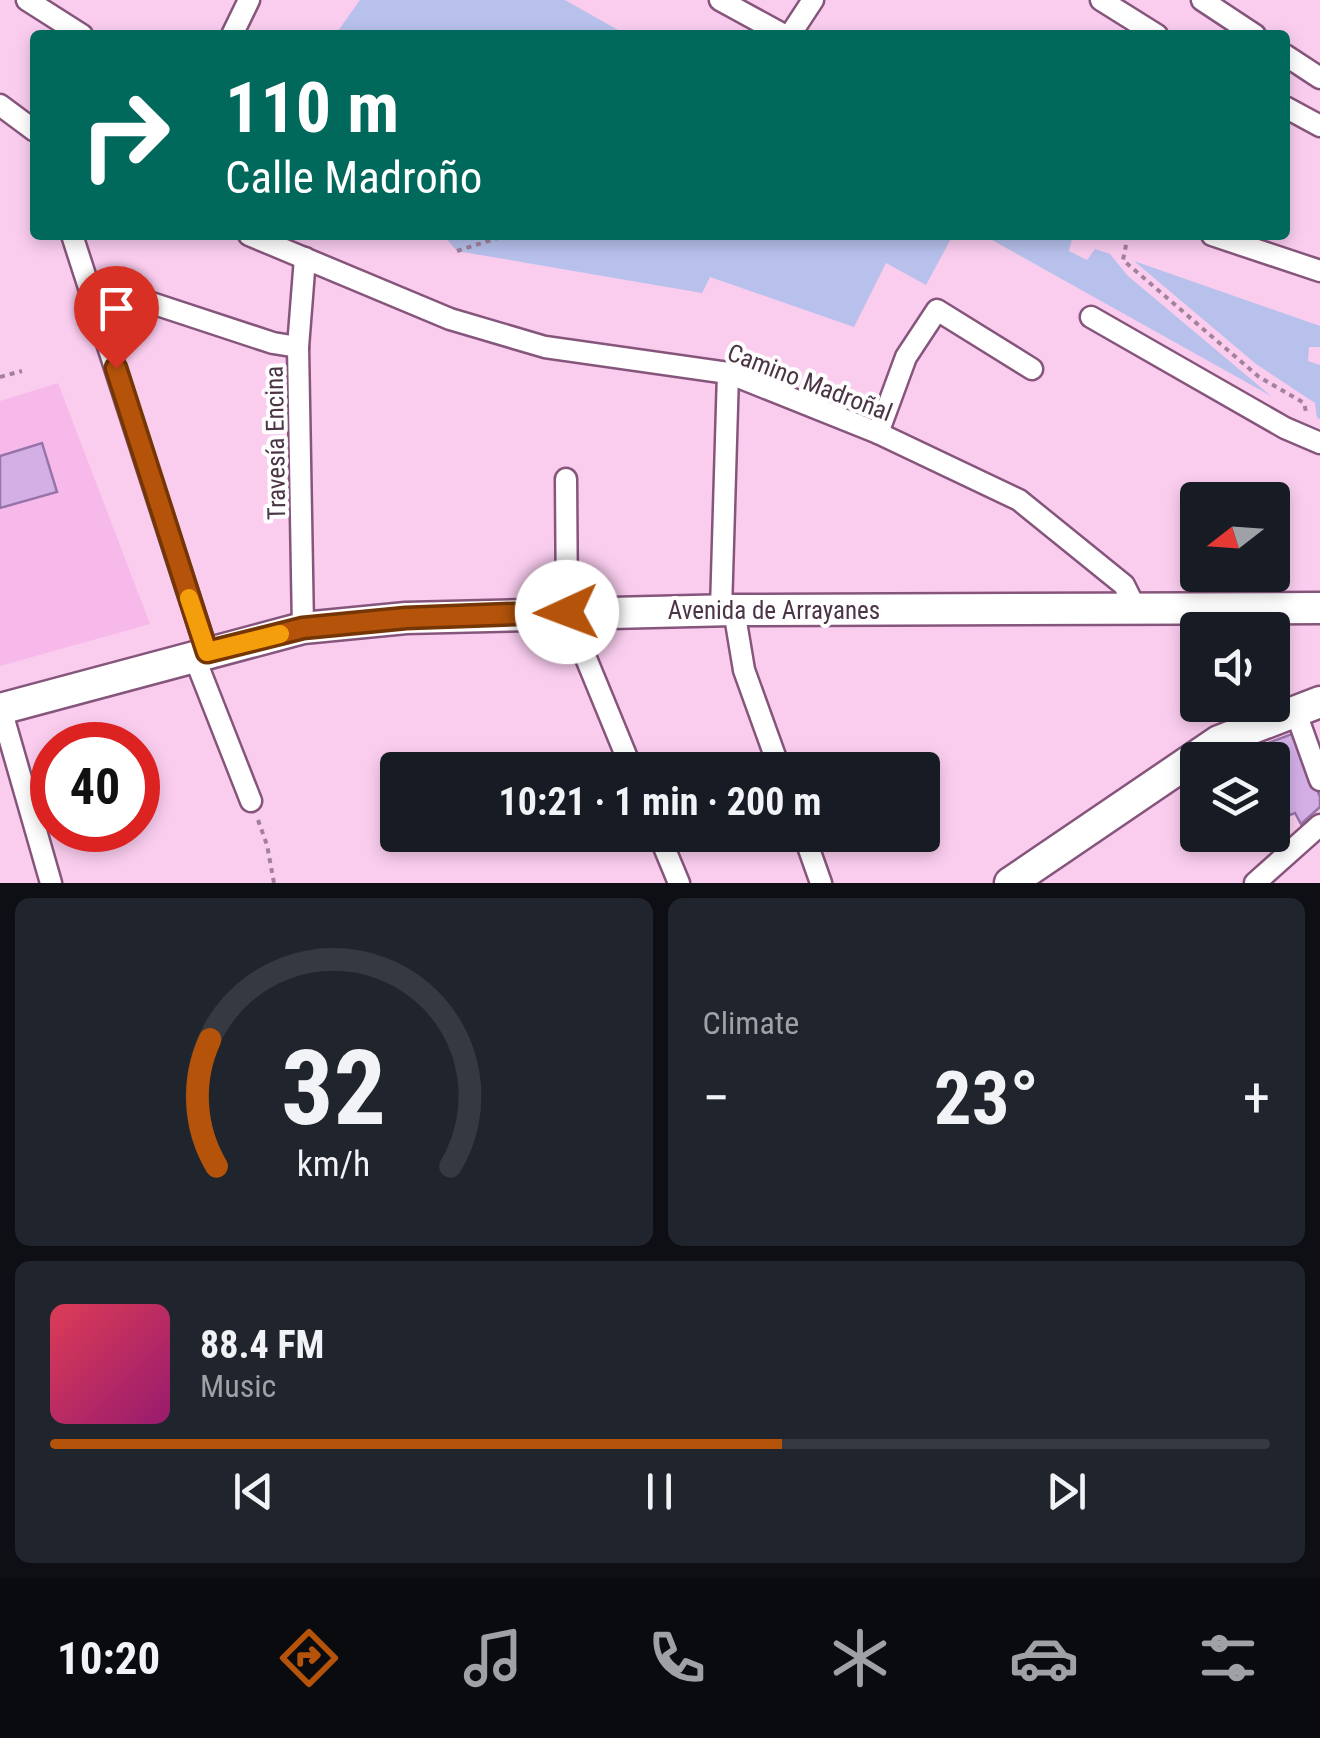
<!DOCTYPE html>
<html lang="en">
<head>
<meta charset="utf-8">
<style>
	:root { --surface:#171b24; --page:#20242c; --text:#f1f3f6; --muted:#9ea1a6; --line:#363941; --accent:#b45309 }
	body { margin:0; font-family:"Roboto Condensed",sans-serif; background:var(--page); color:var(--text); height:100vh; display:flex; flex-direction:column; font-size:38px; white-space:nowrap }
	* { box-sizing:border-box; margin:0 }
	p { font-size:32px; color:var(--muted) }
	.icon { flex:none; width:55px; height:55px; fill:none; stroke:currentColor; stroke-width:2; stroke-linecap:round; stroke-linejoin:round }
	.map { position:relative; height:883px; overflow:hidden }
	.panel { display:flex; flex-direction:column; gap:15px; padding:15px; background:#0d0f14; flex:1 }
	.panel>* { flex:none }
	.banner { position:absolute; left:30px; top:30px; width:1260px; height:210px; border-radius:10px; box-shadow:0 5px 15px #0003; background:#00695c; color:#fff; overflow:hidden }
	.needle { width:65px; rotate:253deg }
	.controls { position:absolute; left:1180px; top:482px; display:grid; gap:20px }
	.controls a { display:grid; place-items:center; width:110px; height:110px; border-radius:10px; background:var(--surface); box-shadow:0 5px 15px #0003; font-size:50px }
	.speed { position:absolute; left:30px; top:722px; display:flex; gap:20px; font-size:50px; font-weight:700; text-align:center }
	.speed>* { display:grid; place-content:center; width:130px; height:130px; border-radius:50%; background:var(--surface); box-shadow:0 5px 15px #0003; line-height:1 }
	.speed .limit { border:15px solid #d22; background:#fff; color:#111 }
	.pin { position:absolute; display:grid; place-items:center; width:85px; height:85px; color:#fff; margin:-102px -42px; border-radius:50% 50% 50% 0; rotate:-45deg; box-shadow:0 0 10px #0007 }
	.pin .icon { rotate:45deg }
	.me { position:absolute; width:110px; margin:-55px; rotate:268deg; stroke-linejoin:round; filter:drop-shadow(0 0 8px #0008) }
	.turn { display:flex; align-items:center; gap:35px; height:210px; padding:0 30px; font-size:45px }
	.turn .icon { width:130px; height:130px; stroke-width:2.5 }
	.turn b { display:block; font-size:70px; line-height:85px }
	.big { font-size:75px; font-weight:700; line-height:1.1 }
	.panel .tile { flex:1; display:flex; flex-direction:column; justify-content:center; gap:15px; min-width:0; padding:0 35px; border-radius:15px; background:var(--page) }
	.panel .dial { align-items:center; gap:0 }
	.dial svg { height:260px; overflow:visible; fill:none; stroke:var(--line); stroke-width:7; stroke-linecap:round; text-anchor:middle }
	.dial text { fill:var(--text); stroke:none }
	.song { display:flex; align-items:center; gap:30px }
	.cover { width:120px; height:120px; border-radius:15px; background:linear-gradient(135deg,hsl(350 70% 55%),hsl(320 70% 35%)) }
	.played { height:10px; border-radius:5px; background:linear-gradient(90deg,var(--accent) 60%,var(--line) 60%) }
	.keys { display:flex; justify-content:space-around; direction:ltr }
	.heat { display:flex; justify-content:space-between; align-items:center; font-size:55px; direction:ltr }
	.panel .tiles { flex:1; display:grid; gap:15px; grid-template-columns:1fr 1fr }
	.tile:last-child { grid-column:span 2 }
	.trip { position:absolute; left:380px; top:752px; width:560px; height:100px; border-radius:10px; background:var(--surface); box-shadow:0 5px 15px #0003; font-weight:700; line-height:100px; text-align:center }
	.dock { display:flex; height:160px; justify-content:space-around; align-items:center; background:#090b0e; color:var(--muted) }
	.dock .icon { width:70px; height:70px }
	.dock .on { color:var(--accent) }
	.dock b { font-size:45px; color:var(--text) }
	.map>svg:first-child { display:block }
	.built { fill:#f7b9ea }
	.green { fill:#b7c1ec }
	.building { fill:#d3afe6; stroke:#9674a7; stroke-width:2.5 }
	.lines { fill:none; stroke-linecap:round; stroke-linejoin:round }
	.street-casing { stroke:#86557c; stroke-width:25 }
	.secondary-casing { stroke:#86557c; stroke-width:35 }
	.path { stroke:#a3819b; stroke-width:4; stroke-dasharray:5 5; stroke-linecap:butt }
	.street { stroke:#fff; stroke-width:20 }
	.secondary { stroke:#fff; stroke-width:30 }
	.route-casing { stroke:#753606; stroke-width:25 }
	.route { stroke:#b45309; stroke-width:18 }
	.slow { stroke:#f59e0b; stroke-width:18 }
	.labels { text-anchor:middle; stroke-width:8; stroke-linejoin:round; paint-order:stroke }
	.street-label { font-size:25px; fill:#4a3446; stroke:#fefefe }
</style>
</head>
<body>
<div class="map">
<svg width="1320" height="883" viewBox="0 0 1320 883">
	<rect width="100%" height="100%" fill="#facdef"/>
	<path class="built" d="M58,383L150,624L0,666V401Z"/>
	<g class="green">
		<path d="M360,0H565L627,35H335Z"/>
		<path d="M443,235H953L926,285L886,263L854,327L710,277L702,293L457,251Z"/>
		<path d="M983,235H1064L1072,239L1069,251L1087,260L1095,249L1110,254L1128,276L1271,396Z"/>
		<path d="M1134,261L1320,326V347H1309L1308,361L1320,365V419L1317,418L1315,403L1256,364Z"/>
	</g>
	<g class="building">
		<path d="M42,443L57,492L0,508V456Z"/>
		<path d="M1297,732L1320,797V807L1301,824L1295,813L1290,815L1272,781V760H1261L1255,748Z"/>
	</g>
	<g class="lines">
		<defs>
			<g id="street">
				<path d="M27,0L82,35"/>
				<path d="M720,0L784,35"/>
				<path d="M1101,0L1157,35"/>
				<path d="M1202,0L1255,35"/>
				<path d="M232,35L249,0"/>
				<path d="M790,35L813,0"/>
				<path d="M1285,55L1320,78"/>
				<path d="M0,105L35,131"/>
				<path d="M1285,107L1320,126"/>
				<path d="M72,235L207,652"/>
				<path d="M249,235L450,319L545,347L728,373L878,433L1019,500L1124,585L1136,609"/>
				<path d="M1212,235L1320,271"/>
				<path d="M93,297L115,291L273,343L298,347"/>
				<path d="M1091,317L1285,428L1320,443"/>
				<path d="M878,433L906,357L937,310L1032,369"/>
				<path d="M566,479L567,612L632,770"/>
				<path d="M721,610L728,373"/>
				<path d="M734,610L744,670L780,770"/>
				<path d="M303,628L298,347L305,258"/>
				<path d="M194,656L251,801"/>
				<path d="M1,709L51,883"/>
				<path d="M1295,710L1320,780"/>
				<path d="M659,835L679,883"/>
				<path d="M804,835L821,883"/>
				<path d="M1255,883L1320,825"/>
			</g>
			<g id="secondary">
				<path d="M0,709L303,628L406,618L734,610L1320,608"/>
				<path d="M1010,883L1219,741L1320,702"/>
			</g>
		</defs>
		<use href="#street" class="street-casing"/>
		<use href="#secondary" class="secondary-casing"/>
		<g class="path">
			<path d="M1128,235L1123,260L1259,377L1304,403L1306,412"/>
			<path d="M457,251L507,235"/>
			<path d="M0,377L22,371"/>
			<path d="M258,820L267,845L274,883"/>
		</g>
		<use href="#street" class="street"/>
		<use href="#secondary" class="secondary"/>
	</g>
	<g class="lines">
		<defs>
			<path id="route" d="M116,368L207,652L303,628L406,618L567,612"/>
		</defs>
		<use href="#route" class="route-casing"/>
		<use href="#route" class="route"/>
		<path class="slow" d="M189,598L207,652L280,634"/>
	</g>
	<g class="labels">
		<g class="street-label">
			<text transform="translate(810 382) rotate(21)" y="9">Camino Madroñal</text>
			<text transform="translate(275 443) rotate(-91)" y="9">Travesía Encina</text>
			<text x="774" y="619">Avenida de Arrayanes</text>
		</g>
	</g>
</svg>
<div class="controls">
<a><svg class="needle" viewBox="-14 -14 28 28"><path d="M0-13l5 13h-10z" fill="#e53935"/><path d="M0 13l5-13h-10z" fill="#9ea1a6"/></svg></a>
<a><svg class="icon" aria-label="sound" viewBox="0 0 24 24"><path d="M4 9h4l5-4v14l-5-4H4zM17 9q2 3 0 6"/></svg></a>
<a><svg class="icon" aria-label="layers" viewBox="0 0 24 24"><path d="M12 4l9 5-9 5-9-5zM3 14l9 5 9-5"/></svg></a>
</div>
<div class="speed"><div class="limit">40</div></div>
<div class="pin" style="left:116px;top:368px;background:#d93025"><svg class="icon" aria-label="arrive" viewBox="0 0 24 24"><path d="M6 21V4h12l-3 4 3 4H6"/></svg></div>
<svg class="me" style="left:567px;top:612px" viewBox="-20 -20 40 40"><circle r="19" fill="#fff"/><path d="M0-13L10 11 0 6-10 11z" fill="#b45309"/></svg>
<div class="trip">10:21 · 1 min · 200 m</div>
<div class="banner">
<div class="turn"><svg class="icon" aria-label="right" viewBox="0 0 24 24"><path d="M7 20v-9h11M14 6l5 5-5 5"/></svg><div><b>110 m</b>Calle Madroño</div></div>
</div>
</div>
<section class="panel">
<div class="tiles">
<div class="tile dial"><svg viewBox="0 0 100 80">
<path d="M14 69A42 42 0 1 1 86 69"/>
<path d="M14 69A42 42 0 0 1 12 30" stroke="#b45309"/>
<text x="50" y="56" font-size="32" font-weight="700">32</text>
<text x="50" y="72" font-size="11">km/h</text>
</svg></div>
<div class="tile"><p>Climate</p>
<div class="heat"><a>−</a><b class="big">23°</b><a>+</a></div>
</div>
<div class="tile">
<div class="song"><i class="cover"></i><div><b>88.4 FM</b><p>Music</p></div></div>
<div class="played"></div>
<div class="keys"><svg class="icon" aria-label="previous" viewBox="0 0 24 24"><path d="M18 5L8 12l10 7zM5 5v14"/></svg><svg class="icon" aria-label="pause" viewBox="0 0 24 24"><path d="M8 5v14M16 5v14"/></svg><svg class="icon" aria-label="next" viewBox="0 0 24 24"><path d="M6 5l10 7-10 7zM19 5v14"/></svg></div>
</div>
</div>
</section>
<nav class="dock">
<b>10:20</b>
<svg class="icon on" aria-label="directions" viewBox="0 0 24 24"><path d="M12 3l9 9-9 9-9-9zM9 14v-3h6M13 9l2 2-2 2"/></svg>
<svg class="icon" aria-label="music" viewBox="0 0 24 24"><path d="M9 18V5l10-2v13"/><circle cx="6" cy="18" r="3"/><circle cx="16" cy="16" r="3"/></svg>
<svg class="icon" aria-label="phone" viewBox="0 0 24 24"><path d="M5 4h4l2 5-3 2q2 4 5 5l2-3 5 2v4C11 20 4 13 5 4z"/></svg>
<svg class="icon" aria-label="climate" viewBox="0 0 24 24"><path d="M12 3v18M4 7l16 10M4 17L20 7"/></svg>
<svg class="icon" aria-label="car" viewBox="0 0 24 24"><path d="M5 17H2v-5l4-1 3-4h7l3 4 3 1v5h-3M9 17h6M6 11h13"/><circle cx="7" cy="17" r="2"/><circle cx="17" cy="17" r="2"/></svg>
<svg class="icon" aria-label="filters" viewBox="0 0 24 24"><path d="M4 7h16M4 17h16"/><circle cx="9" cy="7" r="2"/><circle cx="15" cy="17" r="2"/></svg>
</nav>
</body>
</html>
